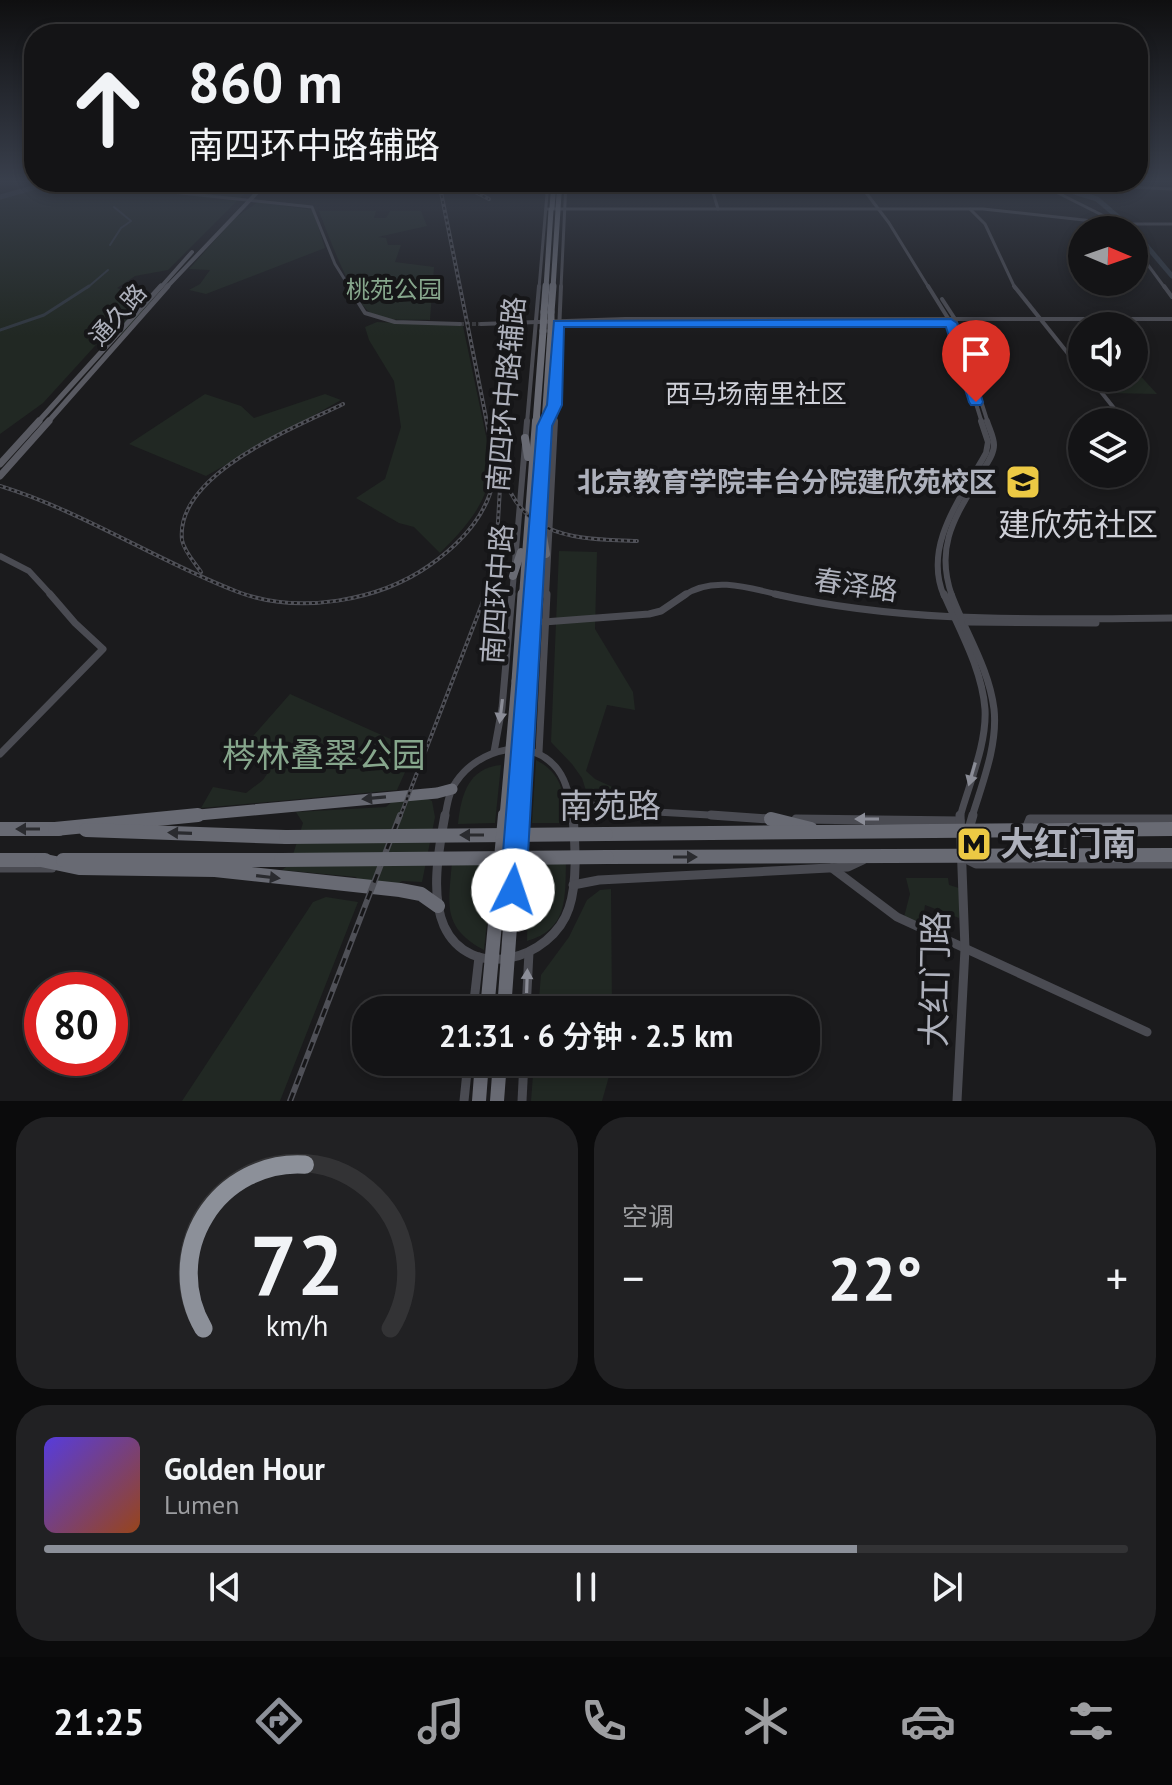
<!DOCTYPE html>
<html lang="zh">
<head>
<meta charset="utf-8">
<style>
	:root { --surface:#141416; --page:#212123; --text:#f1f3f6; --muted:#9d9ea1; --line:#333335; --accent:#8c9099 }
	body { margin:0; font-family:"PT Sans","Noto Sans SC",sans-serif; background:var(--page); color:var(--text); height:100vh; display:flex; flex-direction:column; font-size:30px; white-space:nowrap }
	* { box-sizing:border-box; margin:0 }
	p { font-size:26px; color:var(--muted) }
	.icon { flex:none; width:44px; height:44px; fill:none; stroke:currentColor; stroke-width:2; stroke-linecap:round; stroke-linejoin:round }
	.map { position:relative; height:1101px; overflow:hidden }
	.side { display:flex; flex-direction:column; gap:16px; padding:16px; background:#0b0b0c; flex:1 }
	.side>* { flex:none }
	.guide { position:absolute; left:24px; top:24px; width:1124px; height:168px; border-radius:32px; box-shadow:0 4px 12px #0003,0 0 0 2px var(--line); background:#141416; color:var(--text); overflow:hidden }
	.needle { width:52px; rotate:92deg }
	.buttons { position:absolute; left:1068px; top:216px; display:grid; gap:16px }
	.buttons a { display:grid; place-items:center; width:80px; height:80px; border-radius:50%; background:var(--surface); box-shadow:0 4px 12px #0003,0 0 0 2px var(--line); font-size:40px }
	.speed { position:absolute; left:24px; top:972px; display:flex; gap:16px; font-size:40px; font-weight:700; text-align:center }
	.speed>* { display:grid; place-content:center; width:104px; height:104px; border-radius:50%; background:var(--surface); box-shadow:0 4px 12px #0003,0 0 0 2px var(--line); line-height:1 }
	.speed .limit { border:12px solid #d22; background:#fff; color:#111 }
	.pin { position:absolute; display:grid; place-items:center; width:68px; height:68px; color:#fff; margin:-82px -34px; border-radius:50% 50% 50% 0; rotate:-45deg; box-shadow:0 0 8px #0007 }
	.pin .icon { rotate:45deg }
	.me { position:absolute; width:88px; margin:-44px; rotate:4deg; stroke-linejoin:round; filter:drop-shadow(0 0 6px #0008) }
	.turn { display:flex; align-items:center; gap:28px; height:168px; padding:0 32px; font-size:36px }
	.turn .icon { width:104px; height:104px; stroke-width:2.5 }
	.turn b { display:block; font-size:56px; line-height:68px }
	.big { font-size:60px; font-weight:600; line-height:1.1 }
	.side .widget { flex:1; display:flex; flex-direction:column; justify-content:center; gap:12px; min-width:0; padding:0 28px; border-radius:32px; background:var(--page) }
	.side .dial { align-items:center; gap:0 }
	.dial svg { height:208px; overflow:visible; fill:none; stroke:var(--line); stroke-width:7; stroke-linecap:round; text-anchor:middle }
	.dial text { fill:var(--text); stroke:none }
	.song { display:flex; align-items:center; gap:24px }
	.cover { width:96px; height:96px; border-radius:12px; background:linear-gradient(135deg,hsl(250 70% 55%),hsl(20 70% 35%)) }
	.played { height:8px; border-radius:4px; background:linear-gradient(90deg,var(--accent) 75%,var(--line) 75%) }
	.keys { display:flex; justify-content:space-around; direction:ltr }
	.heat { display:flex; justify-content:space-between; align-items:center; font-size:44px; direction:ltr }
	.side .tiles { flex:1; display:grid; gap:16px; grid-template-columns:1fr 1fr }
	.widget:last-child { grid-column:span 2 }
	.trip { position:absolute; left:352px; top:996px; width:468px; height:80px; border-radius:32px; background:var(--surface); box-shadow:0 4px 12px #0003,0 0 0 2px var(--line); font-weight:600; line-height:80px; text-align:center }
	.tab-bar { display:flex; height:128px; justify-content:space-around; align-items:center; background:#080809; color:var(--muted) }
	.tab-bar .icon { width:56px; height:56px }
	.tab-bar .on { color:var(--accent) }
	.tab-bar b { font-size:36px; color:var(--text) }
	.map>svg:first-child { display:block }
	.green { fill:#212823 }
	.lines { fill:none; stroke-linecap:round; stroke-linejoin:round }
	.canal-far1 { stroke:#313841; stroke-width:2 }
	.canal { stroke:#313841; stroke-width:3 }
	.river { stroke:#313841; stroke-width:5 }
	.secondary-tunnel { stroke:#38393d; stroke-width:4; stroke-dasharray:4 2; stroke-linecap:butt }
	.secondary-far4 { stroke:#4a4b52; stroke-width:3 }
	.secondary-far3 { stroke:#4a4b52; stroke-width:4 }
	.secondary-far2 { stroke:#4a4b52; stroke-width:6 }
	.secondary-far1 { stroke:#4a4b52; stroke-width:7 }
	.secondary { stroke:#4a4b52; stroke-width:9 }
	.primary-far2 { stroke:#585961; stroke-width:4 }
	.primary-far1 { stroke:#585961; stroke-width:5 }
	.primary { stroke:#585961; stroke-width:7 }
	.highway-far4 { stroke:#686a73; stroke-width:5 }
	.highway-far3 { stroke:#686a73; stroke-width:7 }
	.highway-far2 { stroke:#686a73; stroke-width:8 }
	.highway-far1 { stroke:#686a73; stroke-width:11 }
	.highway { stroke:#686a73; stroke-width:14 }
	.rail-far1-casing { stroke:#4f5057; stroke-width:4 }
	.rail-casing { stroke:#4f5057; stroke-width:6 }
	.rail-far1 { stroke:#161618; stroke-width:2; stroke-dasharray:3; stroke-linecap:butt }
	.rail { stroke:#161618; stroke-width:3; stroke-dasharray:9; stroke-linecap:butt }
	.highway-bridge-far2 { stroke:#686a73; stroke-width:7 }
	.highway-bridge-far1 { stroke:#686a73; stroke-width:11 }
	.highway-bridge { stroke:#686a73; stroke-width:14 }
	.oneway { fill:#8b8d97 }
	.oneway2 { fill:#2a2b2f }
	.route { fill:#1a73e8; stroke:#114b97; stroke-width:2 }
	.labels { text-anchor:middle; stroke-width:8; stroke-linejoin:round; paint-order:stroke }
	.far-park-label { font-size:24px; fill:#86a68c; stroke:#161618 }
	.far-street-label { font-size:24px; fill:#aeb1bc; stroke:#161618 }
	.far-quarter-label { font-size:26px; fill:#cfd0d8; stroke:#161618 }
	.street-label { font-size:28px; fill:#aeb1bc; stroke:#161618 }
	.poi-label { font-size:28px; font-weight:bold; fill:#aeb1bc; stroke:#161618; text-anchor:end }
	.quarter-label { font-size:32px; fill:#cfd0d8; stroke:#161618 }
	.near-park-label { font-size:34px; fill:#86a68c; stroke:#161618 }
	.near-street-label { font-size:34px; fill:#aeb1bc; stroke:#161618 }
	.near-poi-label { font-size:34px; font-weight:bold; fill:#aeb1bc; stroke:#161618; text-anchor:start }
</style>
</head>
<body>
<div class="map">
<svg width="1172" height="1101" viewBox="0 0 1172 1101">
	<rect width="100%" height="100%" fill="#1b1b1d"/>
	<g class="green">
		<path d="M111,182H256L168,270L135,276L117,288L153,300L121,336H104L43,403L0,434V197L51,183L165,191L104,184Z"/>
		<path d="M258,202L313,210L325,248L206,294L189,290L200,284L210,270L189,269L235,218Z"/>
		<path d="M319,211H376L374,218H386L390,211H421L427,226L378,237L386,238L388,245H401L395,262L434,267L430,320C412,319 391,322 374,315C354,307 327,232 319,211Z"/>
		<path d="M377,322L463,326L490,455C494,497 468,525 440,553L414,527L399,523L356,498L385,479L401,427L394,381L369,340L365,327Z"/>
		<path d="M1135,370L1157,394L1107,393L1095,378H1134Z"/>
		<path d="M205,394L241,406L254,418L325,394L341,400L206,476L129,444Z"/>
		<path d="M559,551L597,552L595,629L633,692L635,710L607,705L586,771L595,779L647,803L599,802L587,794L582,778L572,764L551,742Z"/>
		<path d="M290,694L415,750L397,790L201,808L213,787L246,793L263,780L280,755L246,744Z"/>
		<path d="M536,760C563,774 565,795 564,823H532Z"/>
		<path d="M501,765L495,823L458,824C461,795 468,768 501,765Z"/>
		<path d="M426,798L432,801L435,817L422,882L402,881L394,887L362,885L356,877L282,870L290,864L303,823L296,812L386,807L395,799Z"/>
		<path d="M452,861L493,863L484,950C441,927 449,903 452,861Z"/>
		<path d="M566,862C565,899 568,929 527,941L529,864Z"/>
		<path d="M906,878H948L949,885L959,888V918L925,905L922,926L904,917L910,894Z"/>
		<path d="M611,889L612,1010H538L541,975L569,937L587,900L600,890Z"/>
		<path d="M326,897L358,902L280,1101H182L313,902Z"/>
		<path d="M534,1062H613L602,1101H531Z"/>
	</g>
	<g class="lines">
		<g class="canal-far1">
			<path d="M110,245L121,228L131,221L114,207"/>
			<path d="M87,288L108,270"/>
		</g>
		<path class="canal" d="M0,330L44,315L89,286"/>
		<g class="river">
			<path d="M1042,182L1097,199L1133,230"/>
			<path d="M0,197L50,183"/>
			<path d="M1134,231L1172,276"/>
		</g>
		<path class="secondary-tunnel" d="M460,324H481"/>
		<g class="secondary-far4">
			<path d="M77,182L312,207L335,264L350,288"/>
			<path d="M710,182L718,209"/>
			<path d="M858,182L889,223L929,288"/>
			<path d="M859,183H1038L1172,189"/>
			<path d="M1042,185L1110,219L1122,230"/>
			<path d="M546,209H983L1120,224H1172"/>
			<path d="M970,209L985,224L1015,288"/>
			<path d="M1134,246L1165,288"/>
			<path d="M539,288L548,182"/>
			<path d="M561,288L566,182"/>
		</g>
		<g class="secondary-far3">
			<path d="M348,286L365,313L395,322L460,324"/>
			<path d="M928,286L951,323L982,423"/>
			<path d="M1014,286L1082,371"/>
			<path d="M1164,286L1172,297"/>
			<path d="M942,299L955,319L988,423"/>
			<path d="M481,324L625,319H1172"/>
			<path d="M1090,378L1125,422"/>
			<path d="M527,423L539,286"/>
			<path d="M555,423L561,286"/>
		</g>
		<g class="secondary-far2">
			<path d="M0,556L29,571L52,596"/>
			<path d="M515,562L527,421"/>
			<path d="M512,596L514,573"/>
			<path d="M546,596L555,421"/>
			<path d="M683,596C712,575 751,588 783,596"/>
			<path d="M944,596C922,545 962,497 986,453L988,442L981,421"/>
			<path d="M952,596C934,545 956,516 981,473C986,465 994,455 994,445C994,437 989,428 987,421"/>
		</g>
		<g class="secondary-far1">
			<path d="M775,594C907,624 1037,619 1172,618"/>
			<path d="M944,594C960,631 982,669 985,709C987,744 969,784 960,817"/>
			<path d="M951,594C965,632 989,668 994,709C998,745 982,784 972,817"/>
			<path d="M544,622L649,614L661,611L686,594"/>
			<path d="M968,622L1096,623"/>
			<path d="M494,752L502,708L512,594"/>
			<path d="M539,752L547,594"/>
			<path d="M0,754L103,649L75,623L50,594"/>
			<path d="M571,797L604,809L744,817"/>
			<path d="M445,817C447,805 449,792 456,782C478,749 531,734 558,770C568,784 570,801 573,817"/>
		</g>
		<g class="secondary">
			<path d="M445,815C439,848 430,894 444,926C470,983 552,960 569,908C578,881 575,844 573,815"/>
			<path d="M711,815L769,819"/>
			<path d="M796,819L960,821"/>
			<path d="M1026,829L1030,819H1172"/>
			<path d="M963,850L973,815"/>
			<path d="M968,860L976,864H1172"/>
			<path d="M0,868H52"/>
			<path d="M832,868L897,917L1147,1032"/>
			<path d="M573,885L599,880L848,867L863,860"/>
			<path d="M473,1010L479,957"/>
			<path d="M526,1010L529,952"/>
			<path d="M464,1101L468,1062"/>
			<path d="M522,1101L524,1062"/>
			<path d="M957,1101L965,949L960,815"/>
		</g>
		<g class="primary-far2">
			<path d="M160,288L192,252"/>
			<path d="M166,288L267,182"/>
		</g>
		<g class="primary-far1">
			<path d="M37,423L161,286"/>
			<path d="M47,423L168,286"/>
		</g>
		<g class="primary">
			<path d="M0,464L39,421"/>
			<path d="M0,476L49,421"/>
		</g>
		<g class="highway-far4">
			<path d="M552,208L554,182"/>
			<path d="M558,208L560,182"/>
			<path d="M546,288L551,210"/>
			<path d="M553,288L558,210"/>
		</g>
		<g class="highway-far3">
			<path d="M544,312L546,286"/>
			<path d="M551,312L553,286"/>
			<path d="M536,423L543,331"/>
			<path d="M545,423L551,331"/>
		</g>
		<g class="highway-far2">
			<path d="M525,438L528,457"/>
			<path d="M542,530L546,554"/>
			<path d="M513,576L521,552"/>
			<path d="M523,596L536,421"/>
			<path d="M534,596L545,421"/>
		</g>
		<g class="highway-far1">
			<path d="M517,681L523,594"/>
			<path d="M528,681L534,594"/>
			<path d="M177,817L437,793L452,789"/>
		</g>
		<g class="highway">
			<path d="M771,819L811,829"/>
			<path d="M0,829H59"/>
			<path d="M55,829L198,815"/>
			<path d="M86,830L286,837"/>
			<path d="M606,834L1172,829"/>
			<path d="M607,857L1172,855"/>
			<path d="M0,860H45"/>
			<path d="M41,860L79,868L215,870L400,890L421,894L438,906"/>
			<path d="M63,860H281"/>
			<path d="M479,1101L482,1062"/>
			<path d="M497,1101L500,1062"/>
		</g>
		<defs>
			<g id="rail-far1">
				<path d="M456,182L489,199"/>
				<path d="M505,480C527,540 582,539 637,541"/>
				<path d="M0,486C84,512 157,561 238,592C299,615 379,601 430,565C460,544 487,515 494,479"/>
				<path d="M201,572C195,563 184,551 182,540C175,474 294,428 343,404"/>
				<path d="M400,817L482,604L496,555L500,488L439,182"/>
			</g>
			<path id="rail" d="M290,1101L400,815"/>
		</defs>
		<use href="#rail-far1" class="rail-far1-casing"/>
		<use href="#rail" class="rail-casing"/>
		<use href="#rail-far1" class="rail-far1"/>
		<use href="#rail" class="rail"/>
		<g class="highway-bridge-far2">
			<path d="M551,312V331"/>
			<path d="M543,331L544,312"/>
		</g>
		<g class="highway-bridge-far1">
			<path d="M505,817L517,681"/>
			<path d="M518,817L528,681"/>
		</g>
		<g class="highway-bridge">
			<path d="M286,837L606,834"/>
			<path d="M281,860L607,857"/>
			<path d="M487,1010L505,815"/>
			<path d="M504,1010L518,815"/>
		</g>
	</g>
	<defs><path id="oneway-solid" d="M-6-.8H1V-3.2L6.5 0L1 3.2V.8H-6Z" transform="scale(2)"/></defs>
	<g class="oneway">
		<use href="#oneway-solid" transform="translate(501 711) rotate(97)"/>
		<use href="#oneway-solid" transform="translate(972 774) rotate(106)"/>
		<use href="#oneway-solid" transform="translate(867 819) rotate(-180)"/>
		<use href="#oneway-solid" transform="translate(527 981) rotate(-88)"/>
	</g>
	<g class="oneway2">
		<use href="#oneway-solid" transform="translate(374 798) rotate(175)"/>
		<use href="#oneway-solid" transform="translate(28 829) rotate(-180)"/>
		<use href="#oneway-solid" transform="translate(180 833) rotate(-178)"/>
		<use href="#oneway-solid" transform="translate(472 835) rotate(180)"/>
		<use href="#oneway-solid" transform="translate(685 857)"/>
		<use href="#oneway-solid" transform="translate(268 877) rotate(7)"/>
	</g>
	<linearGradient id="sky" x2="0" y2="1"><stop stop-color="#0f0f10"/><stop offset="0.54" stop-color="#393f4c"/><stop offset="1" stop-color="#393f4c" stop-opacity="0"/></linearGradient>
	<rect width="1172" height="336" fill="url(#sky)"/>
	<path class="route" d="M951,319L957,323L983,402L981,405H971L969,402L946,327H564L562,405L552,426L526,890L522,900L513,904L503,900L500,890L537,426L547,405L554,321Z"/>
	<defs>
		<symbol id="university-square" viewBox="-11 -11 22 22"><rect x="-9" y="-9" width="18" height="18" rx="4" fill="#ecc944" stroke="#161618"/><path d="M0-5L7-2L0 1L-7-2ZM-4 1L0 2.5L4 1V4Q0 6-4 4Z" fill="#111"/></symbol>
		<symbol id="metro-square" viewBox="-11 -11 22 22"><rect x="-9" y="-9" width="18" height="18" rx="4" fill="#ecc944" stroke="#161618"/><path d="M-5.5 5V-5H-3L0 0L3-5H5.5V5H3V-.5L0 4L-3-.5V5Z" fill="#111"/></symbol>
	</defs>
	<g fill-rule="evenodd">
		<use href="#university-square" x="1003" y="462" width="40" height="40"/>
		<use href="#metro-square" x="954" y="824" width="40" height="40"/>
	</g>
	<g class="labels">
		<g class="far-park-label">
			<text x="394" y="298">桃苑公园</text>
		</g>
		<g class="far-street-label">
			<text transform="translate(118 315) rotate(-49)" y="8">通久路</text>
		</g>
		<g class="far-quarter-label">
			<text x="756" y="403">西马场南里社区</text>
		</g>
		<g class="street-label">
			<text transform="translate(506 394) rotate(-85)" y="10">南四环中路辅路</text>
			<text transform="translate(856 585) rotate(8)" y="10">春泽路</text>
			<text transform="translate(497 594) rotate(-86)" y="10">南四环中路</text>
		</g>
		<g class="poi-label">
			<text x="997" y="492">北京教育学院丰台分院建欣苑校区</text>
		</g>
		<g class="quarter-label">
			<text x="1078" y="536">建欣苑社区</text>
		</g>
		<g class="near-park-label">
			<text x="324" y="767">梣林叠翠公园</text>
		</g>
		<g class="near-street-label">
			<text x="610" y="818">南苑路</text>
			<text transform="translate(935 979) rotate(-89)" y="12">大红门路</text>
		</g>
		<g class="near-poi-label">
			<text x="1000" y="856">大红门南</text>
		</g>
	</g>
</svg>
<div class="buttons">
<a><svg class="needle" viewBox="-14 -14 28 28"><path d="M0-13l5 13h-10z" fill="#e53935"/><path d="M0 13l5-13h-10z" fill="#9d9ea1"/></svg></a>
<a><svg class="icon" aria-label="sound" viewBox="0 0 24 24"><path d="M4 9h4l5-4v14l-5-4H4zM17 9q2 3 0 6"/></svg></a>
<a><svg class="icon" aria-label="layers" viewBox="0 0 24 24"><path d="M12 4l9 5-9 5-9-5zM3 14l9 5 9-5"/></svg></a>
</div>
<div class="speed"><div class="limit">80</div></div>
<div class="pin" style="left:976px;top:402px;background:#d93025"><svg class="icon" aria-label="arrive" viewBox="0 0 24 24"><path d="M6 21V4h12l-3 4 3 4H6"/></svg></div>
<svg class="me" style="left:513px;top:890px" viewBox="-20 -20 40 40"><circle r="19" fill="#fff"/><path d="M0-13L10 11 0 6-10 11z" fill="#1a73e8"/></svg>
<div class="trip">21:31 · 6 分钟 · 2.5 km</div>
<div class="guide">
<div class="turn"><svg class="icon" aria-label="ahead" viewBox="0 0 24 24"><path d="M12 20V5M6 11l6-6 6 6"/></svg><div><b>860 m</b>南四环中路辅路</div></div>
</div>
</div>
<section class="side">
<div class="tiles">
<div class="widget dial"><svg viewBox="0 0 100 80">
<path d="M14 69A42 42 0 1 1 86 69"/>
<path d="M14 69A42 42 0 0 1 53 6" stroke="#8c9099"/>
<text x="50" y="56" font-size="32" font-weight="700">72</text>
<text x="50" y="72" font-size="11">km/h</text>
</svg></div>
<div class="widget"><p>空调</p>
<div class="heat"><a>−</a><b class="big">22°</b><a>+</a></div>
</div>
<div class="widget">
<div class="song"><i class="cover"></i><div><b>Golden Hour</b><p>Lumen</p></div></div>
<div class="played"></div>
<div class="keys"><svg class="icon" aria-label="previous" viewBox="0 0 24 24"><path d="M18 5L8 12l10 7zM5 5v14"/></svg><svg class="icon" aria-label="pause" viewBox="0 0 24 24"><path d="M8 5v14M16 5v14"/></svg><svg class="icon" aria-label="next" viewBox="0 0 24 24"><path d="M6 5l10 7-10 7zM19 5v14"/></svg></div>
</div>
</div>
</section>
<nav class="tab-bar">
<b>21:25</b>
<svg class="icon on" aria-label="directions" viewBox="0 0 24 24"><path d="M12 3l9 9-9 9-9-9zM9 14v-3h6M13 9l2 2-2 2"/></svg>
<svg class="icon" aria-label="music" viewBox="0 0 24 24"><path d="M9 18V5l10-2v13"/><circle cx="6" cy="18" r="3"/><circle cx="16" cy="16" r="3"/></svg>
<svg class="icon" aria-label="phone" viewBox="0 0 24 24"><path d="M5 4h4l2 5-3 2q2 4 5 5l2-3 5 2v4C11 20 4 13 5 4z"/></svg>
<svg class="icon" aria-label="climate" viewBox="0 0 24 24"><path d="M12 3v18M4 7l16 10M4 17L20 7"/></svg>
<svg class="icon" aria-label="car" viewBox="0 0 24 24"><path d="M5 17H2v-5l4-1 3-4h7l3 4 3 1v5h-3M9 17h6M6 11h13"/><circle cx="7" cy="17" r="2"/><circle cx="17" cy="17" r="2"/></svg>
<svg class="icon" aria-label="filters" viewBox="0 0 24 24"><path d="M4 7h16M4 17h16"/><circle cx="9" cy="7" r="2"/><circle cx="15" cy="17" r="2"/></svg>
</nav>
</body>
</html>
